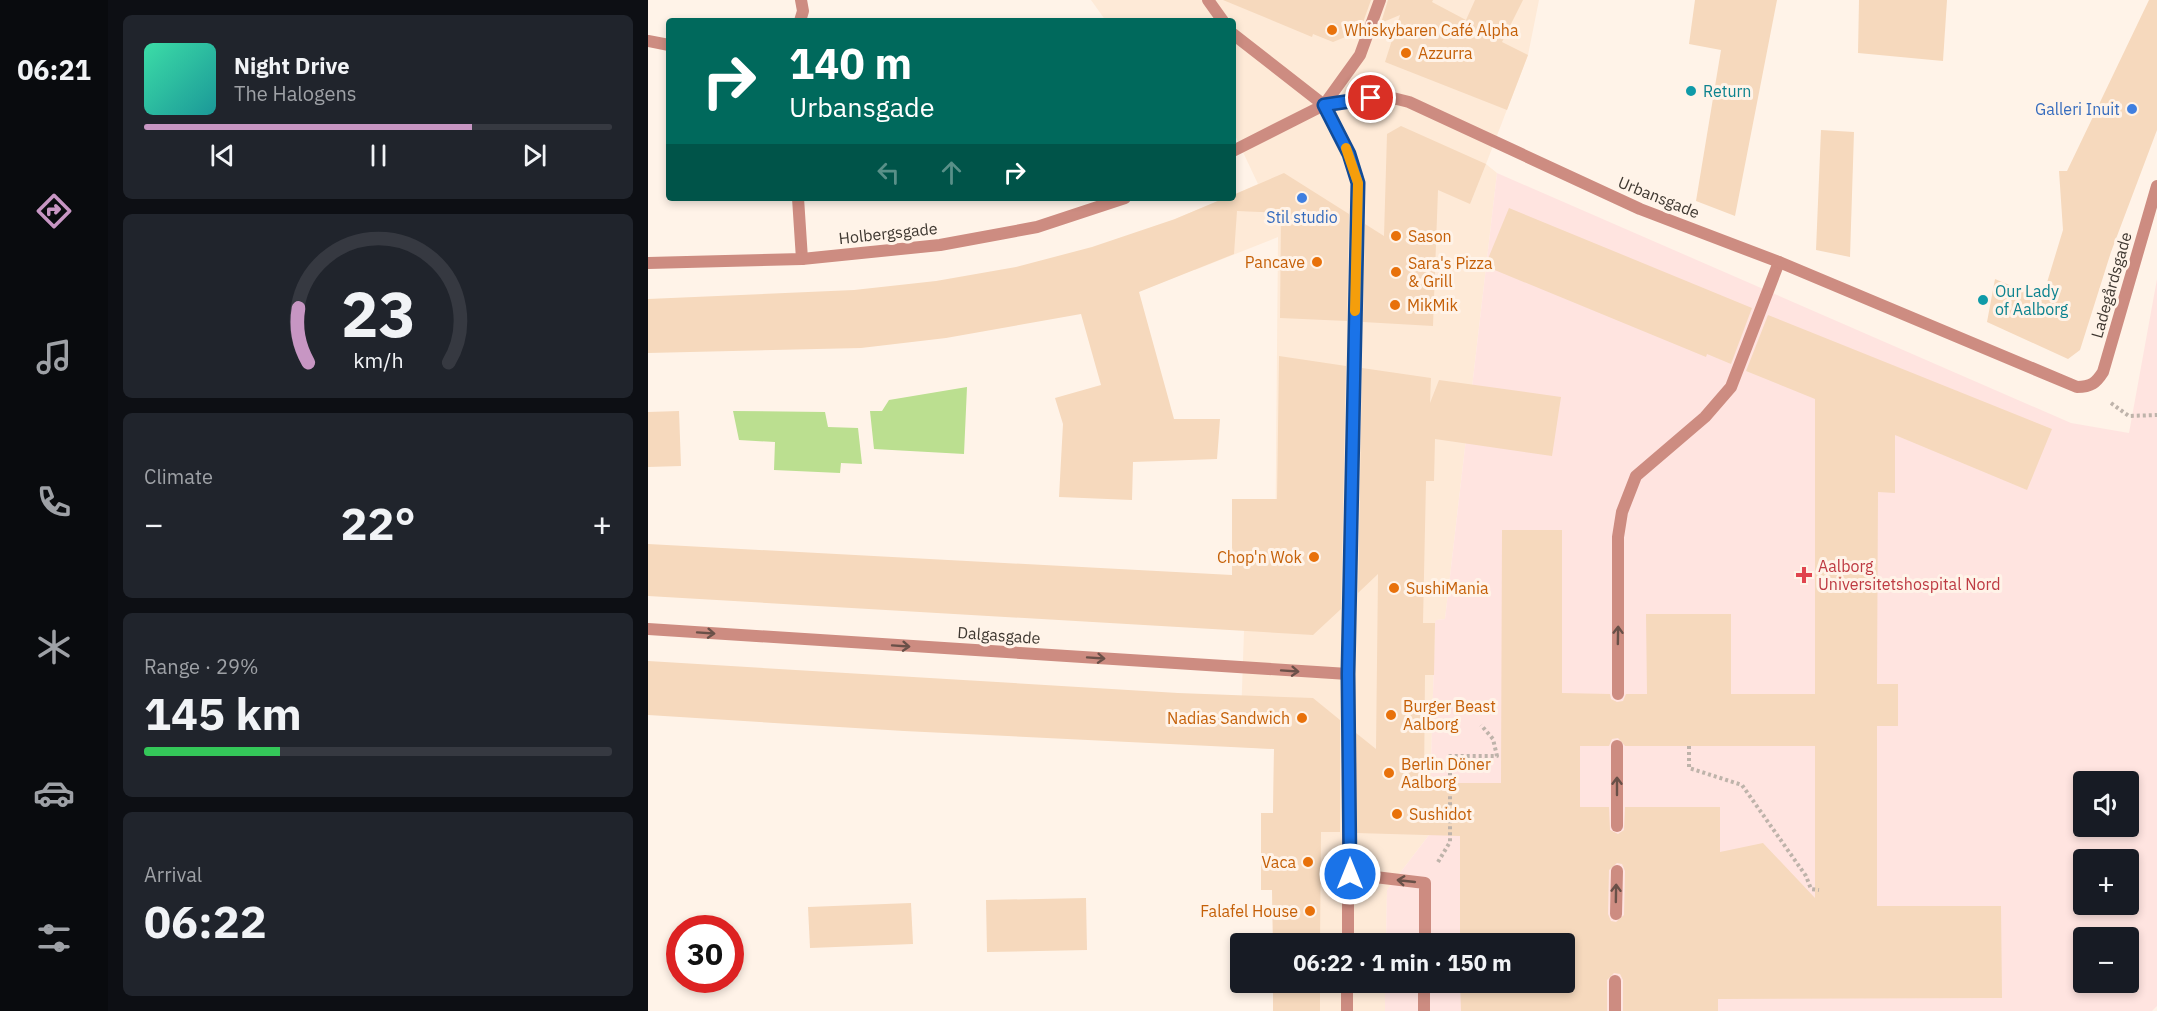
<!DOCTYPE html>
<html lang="en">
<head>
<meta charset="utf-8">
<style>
	:root { --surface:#171b24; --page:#20242c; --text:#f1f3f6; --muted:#9ea1a6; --line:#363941; --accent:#c796c3 }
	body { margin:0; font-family:"IBM Plex Sans",sans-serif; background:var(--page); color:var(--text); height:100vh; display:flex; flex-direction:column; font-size:22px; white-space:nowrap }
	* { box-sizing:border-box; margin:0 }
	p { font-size:20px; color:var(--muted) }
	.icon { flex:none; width:33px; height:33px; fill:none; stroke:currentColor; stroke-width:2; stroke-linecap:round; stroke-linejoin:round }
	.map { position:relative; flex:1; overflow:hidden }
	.drawer { display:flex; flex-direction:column; gap:15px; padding:15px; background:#0d0f14; width:540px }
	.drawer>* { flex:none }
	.guide { position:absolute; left:18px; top:18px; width:570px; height:183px; border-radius:6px; box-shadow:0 3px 9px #0003; background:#00695c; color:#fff; overflow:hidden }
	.tools { position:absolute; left:1425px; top:771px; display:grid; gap:12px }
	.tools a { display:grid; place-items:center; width:66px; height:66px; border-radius:6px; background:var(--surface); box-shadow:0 3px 9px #0003; font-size:30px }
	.speed { position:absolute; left:18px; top:915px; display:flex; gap:12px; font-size:30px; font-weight:700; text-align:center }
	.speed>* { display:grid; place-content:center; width:78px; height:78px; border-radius:50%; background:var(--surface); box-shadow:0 3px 9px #0003; line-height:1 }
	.speed .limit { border:9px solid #d22; background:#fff; color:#111 }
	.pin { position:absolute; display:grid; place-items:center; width:51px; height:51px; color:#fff; margin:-26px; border:3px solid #fff; border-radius:50%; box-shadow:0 2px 6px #0007 }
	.me { position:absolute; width:66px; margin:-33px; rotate:0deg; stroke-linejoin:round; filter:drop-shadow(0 0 4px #0008) }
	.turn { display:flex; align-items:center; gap:21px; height:126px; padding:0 24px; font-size:27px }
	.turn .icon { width:78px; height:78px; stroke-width:2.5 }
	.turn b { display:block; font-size:42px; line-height:51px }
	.lanes { display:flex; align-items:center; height:57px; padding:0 24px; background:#0003; justify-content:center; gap:30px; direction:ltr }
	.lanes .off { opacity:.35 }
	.big { font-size:45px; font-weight:700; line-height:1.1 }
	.drawer .widget { flex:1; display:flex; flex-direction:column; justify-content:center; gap:9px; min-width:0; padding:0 21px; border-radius:9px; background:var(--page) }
	.drawer .dial { align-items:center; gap:0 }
	.dial svg { height:156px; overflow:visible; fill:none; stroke:var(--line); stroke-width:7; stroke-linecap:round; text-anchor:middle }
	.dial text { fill:var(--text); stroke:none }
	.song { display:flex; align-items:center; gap:18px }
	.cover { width:72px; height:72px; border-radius:9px; background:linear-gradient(135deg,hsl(160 70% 55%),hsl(180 70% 35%)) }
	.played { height:6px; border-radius:3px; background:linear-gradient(90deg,var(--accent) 70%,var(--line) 70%) }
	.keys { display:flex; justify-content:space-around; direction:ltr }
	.heat { display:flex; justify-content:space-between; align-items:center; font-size:33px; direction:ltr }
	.charge { height:9px; border-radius:4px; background:linear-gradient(90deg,#34c759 29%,var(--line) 0) }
	.trip { position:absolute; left:582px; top:933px; width:345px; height:60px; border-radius:6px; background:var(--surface); box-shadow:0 3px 9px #0003; font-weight:700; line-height:60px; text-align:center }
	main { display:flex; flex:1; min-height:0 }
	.tabs { display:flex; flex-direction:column; width:108px; justify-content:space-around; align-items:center; background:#090b0e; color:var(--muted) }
	.tabs .icon { width:42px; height:42px }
	.tabs .selected { color:var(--accent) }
	.tabs b { font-size:27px; color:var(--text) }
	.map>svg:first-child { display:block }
	.built { fill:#feead7 }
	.medical { fill:#ffe4e0; fill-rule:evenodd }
	.green { fill:#bbdf90 }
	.building { fill:#f6d9bd; fill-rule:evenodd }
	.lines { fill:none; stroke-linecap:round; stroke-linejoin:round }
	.path { stroke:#beb3aa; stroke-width:4; stroke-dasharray:3 3; stroke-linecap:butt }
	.lane { stroke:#cd8c81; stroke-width:12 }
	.street { stroke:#cd8c81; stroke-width:12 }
	.oneway { stroke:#695048 }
	.route-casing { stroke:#114b97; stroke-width:15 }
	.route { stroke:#1a73e8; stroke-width:10 }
	.slow { stroke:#f59e0b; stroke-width:10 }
	.food-dot { fill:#e8710a; stroke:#fff3e8; stroke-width:2 }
	.culture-dot { fill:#0f9aa8; stroke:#fff3e8; stroke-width:2 }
	.shop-dot { fill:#3f7fe0; stroke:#fff3e8; stroke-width:2 }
	.health-dot { fill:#e0444e; stroke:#fff3e8; stroke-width:2 }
	.labels { text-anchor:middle; stroke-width:6; stroke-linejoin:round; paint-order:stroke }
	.food-label { font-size:16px; fill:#c56008; stroke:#fff3e8; text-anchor:start }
	.culture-label { font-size:16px; fill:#0d838f; stroke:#fff3e8; text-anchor:start }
	.shop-label { font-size:16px; fill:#366cbe; stroke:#fff3e8; text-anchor:end }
	.street-label { font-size:16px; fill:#3e3730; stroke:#fff3e8 }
	.health-label { font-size:16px; fill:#be3a42; stroke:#fff3e8; text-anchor:start }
</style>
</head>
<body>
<main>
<nav class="tabs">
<b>06:21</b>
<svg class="icon selected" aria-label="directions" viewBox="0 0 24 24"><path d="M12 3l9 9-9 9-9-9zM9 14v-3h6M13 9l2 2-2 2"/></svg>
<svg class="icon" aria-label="music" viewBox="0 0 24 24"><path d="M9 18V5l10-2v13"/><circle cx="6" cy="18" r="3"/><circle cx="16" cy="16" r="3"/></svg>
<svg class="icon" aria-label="phone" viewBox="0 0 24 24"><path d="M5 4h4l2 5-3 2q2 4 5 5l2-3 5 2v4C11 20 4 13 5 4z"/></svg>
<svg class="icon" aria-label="climate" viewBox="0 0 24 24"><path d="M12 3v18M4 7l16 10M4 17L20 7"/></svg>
<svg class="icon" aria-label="car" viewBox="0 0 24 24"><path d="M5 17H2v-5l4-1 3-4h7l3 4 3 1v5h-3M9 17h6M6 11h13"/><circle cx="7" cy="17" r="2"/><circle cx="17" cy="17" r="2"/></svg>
<svg class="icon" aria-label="filters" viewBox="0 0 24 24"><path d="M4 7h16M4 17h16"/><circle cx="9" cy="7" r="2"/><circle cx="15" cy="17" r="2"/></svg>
</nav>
<section class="drawer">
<div class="widget">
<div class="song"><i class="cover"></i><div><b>Night Drive</b><p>The Halogens</p></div></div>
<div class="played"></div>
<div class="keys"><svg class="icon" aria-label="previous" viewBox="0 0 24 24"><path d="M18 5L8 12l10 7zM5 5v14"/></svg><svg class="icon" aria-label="pause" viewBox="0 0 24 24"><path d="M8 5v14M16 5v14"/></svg><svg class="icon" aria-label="next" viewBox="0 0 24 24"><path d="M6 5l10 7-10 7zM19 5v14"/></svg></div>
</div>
<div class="widget dial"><svg viewBox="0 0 100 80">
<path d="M14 69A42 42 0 1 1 86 69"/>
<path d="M14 69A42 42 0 0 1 9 41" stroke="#c796c3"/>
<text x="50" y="56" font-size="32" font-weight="700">23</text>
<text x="50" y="72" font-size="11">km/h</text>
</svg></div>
<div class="widget"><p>Climate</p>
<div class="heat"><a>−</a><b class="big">22°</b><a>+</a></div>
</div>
<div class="widget"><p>Range · 29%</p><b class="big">145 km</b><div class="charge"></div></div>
<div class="widget"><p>Arrival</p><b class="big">06:22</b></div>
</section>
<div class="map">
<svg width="1509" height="1011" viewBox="0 0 1509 1011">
	<rect width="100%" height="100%" fill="#fff3e8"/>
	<g class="built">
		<path d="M443,0H891L880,55L838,164L849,173L797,619L789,620L787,623L781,835L739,890L738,943H625L624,890H613V813H625L626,749L592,747L596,631L627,576L630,237L547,270L527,219L577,198H585V195L610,184L585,131V21H458Z"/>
		<rect x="625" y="983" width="112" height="28"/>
	</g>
	<path class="medical" d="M849,173L1423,423L1481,433L1509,279V1006L1504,1011H737V983L916,982V944L738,943L739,890L781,835L787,623L788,620L797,619ZM1436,782H1480V826H1436ZM1436,860H1480V904H1436ZM1436,938H1480V982H1436Z"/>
	<g class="green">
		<path d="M319,387L316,454L226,449L222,411H234L241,400Z"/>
		<path d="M85,411L177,412L180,427L210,428L214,464L193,463L192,473L126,470L127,442L91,440Z"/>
	</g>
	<g class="building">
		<path d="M575,0H723L712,31L685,42L665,34L664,37Z"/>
		<path d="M740,0H785L784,2L818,20L827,0H875L854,42L880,55L859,110L737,62L752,15L733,23Z"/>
		<path d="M1047,0H1129L1087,216L1048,201L1073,50L1041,44Z"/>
		<path d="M1211,0H1299L1295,61L1210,53Z"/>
		<path d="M1501,0H1509V130L1463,252L1432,350L1420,359L1339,322L1347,279L1394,299L1415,230L1411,171H1419Z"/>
		<path d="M753,126L838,164L822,204L790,190L785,326L715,322L717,224L736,236L739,134Z"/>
		<path d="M1173,130L1206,132L1202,257L1168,250Z"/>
		<path d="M636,173L701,214L699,321L632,318L633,213L589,211L586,254L491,292L526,419H572L569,459L485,462L484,500L411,497L415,424L407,398L453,385L433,314L298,338L213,348L0,353V299L206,290L288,281L368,267L444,247L527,219L577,198H585V195Z"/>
		<path d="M861,208L1104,308L1083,364L1059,354L1058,357L837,266Z"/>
		<path d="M1120,315L1404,429L1379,490L1247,435V493L1230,492L1229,684H1250V726H1229V906H1353L1354,998L1070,999V1011H975V980L972,974L966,973L959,980V1011H813L812,982H916V944H812V836L708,833V733L728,749L730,574L710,593L714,368L783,378L782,403L791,380L913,397L904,456L787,439L786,481H778L775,623H787L786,675H777L776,783H853L854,530H914V693L962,694L963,699L969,702L975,701L978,694H999L998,614H1083V694H1167V399L1098,371ZM970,738L977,746H1167V898L1115,843L1072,852V807H977L976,830L970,834L962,830L961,807H932V746H961L964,739ZM969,863L974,864L977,871L976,915L968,922L963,921L960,914L961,870Z"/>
		<path d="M631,356L698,366L693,609L665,635L0,596V544L584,575V499H629Z"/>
		<path d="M31,411L33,466L0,467V412Z"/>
		<path d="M0,661L530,693L665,698L692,720V832H673L672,944H625L624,890H613V813H625L626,749L256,731L0,715Z"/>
		<path d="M438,898L439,950L339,952L338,900Z"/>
		<path d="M263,903L265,944L162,948L160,907Z"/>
		<rect x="625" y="982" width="47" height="29"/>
	</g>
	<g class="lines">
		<g class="path">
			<path d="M1463,403L1481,416L1509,415"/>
			<path d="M1041,746V768L1094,785L1158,876L1163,889L1171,890"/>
			<path d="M790,862L802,842V756H849L845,739L833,725"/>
		</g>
		<g class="lane">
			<path d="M152,21L155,11L153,0"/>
			<path d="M0,41L21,45"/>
			<path d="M150,198L154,259"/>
			<path d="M970,694V537L974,512L988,476L1057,417L1083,387L1131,262"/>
			<path d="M969,826V746"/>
			<path d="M702,874L777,883V944"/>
			<path d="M968,914L969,871"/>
			<path d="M776,1011V982"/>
			<path d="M967,1011V981"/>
		</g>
		<g class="street">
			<path d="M560,0L575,21"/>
			<path d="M585,34L676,105L741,97L761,102L992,209L1131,262L1429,387C1443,387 1448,383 1455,372L1509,186"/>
			<path d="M676,105L701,154L710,183L700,674V944"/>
			<path d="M585,151L676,105L712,55L732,0"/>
			<path d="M0,263L154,259L292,245L389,227L477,198"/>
			<path d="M0,629L700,674"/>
			<path d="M699,1011V982"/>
		</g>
	</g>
	<defs><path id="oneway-shaft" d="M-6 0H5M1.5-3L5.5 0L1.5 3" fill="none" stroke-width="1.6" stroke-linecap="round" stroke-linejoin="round" transform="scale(1.5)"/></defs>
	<g class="oneway">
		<use href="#oneway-shaft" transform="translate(58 633) rotate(4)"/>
		<use href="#oneway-shaft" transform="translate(970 635) rotate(-89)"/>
		<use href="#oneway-shaft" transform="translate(253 646) rotate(4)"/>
		<use href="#oneway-shaft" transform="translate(448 658) rotate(4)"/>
		<use href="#oneway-shaft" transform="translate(642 671) rotate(4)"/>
		<use href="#oneway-shaft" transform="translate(969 786) rotate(-90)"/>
		<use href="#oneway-shaft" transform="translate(758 881) rotate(-174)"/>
		<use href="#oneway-shaft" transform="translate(968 893) rotate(-89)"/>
	</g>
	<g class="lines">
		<defs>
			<path id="route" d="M702,874L700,674L710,183L701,154L676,105L723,98"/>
		</defs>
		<use href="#route" class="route-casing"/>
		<use href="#route" class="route"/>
		<path class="slow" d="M698,148L710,183L707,311"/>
	</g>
	<g class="food-dot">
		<circle cx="684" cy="30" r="6"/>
		<circle cx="758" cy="53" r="6"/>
		<circle cx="748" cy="236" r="6"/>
		<circle cx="669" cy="262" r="6"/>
		<circle cx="748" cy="272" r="6"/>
		<circle cx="747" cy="305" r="6"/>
		<circle cx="666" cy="557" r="6"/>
		<circle cx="746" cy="588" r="6"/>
		<circle cx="743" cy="715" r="6"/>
		<circle cx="654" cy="718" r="6"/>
		<circle cx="741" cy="773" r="6"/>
		<circle cx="749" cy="814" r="6"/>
		<circle cx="660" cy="862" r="6"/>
		<circle cx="662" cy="911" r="6"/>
	</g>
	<g class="culture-dot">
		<circle cx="1043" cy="91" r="6"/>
		<circle cx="1335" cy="300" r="6"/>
	</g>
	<g class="shop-dot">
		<circle cx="1484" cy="109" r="6"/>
		<circle cx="654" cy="198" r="6"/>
	</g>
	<path class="health-dot" d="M1153 566h6v6h6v6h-6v6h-6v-6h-6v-6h6z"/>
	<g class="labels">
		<g class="food-label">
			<text x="696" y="36">Whiskybaren Café Alpha</text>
			<text x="770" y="59">Azzurra</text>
			<text x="760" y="242">Sason</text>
			<text x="657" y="268" text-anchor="end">Pancave</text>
			<text x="760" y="269">Sara's Pizza<tspan x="760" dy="18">&amp; Grill</tspan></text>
			<text x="759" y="311">MikMik</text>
			<text x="654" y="563" text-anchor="end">Chop'n Wok</text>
			<text x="758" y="594">SushiMania</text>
			<text x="755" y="712">Burger Beast<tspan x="755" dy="18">Aalborg</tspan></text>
			<text x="642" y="724" text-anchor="end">Nadias Sandwich</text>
			<text x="753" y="770">Berlin Döner<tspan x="753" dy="18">Aalborg</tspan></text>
			<text x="761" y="820">Sushidot</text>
			<text x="648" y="868" text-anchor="end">Vaca</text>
			<text x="650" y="917" text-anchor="end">Falafel House</text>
		</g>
		<g class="culture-label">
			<text x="1055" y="97">Return</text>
			<text x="1347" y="297">Our Lady<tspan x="1347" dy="18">of Aalborg</tspan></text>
		</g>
		<g class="shop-label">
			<text x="1472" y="115">Galleri Inuit</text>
			<text x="654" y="223" text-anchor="middle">Stil studio</text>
		</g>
		<g class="street-label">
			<text transform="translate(1011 197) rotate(22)" y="6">Urbansgade</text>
			<text transform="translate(240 233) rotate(-6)" y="6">Holbergsgade</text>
			<text transform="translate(1463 285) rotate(-74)" y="6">Ladegårdsgade</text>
			<text transform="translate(351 635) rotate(4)" y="6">Dalgasgade</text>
		</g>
		<g class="health-label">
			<text x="1170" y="572">Aalborg<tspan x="1170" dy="18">Universitetshospital Nord</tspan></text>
		</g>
	</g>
</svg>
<div class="tools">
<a><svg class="icon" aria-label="sound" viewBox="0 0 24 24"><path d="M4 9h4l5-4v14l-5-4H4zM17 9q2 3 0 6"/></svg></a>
<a>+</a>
<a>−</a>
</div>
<div class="speed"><div class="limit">30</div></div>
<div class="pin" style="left:723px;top:98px;background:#d93025"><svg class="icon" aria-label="arrive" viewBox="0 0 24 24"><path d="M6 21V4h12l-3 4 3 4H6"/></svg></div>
<svg class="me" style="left:702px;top:874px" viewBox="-20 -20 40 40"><circle r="17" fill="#1a73e8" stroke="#fff" stroke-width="3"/><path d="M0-11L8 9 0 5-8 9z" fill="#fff"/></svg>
<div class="trip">06:22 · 1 min · 150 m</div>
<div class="guide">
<div class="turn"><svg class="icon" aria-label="right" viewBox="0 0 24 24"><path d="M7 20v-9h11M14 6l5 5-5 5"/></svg><div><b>140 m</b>Urbansgade</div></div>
<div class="lanes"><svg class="icon off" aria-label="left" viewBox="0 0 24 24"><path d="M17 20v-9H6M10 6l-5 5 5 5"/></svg><svg class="icon off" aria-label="ahead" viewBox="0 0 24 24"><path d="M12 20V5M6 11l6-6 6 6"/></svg><svg class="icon" aria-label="right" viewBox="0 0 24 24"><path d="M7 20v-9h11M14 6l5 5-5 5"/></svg></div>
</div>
</div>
</main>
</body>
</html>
